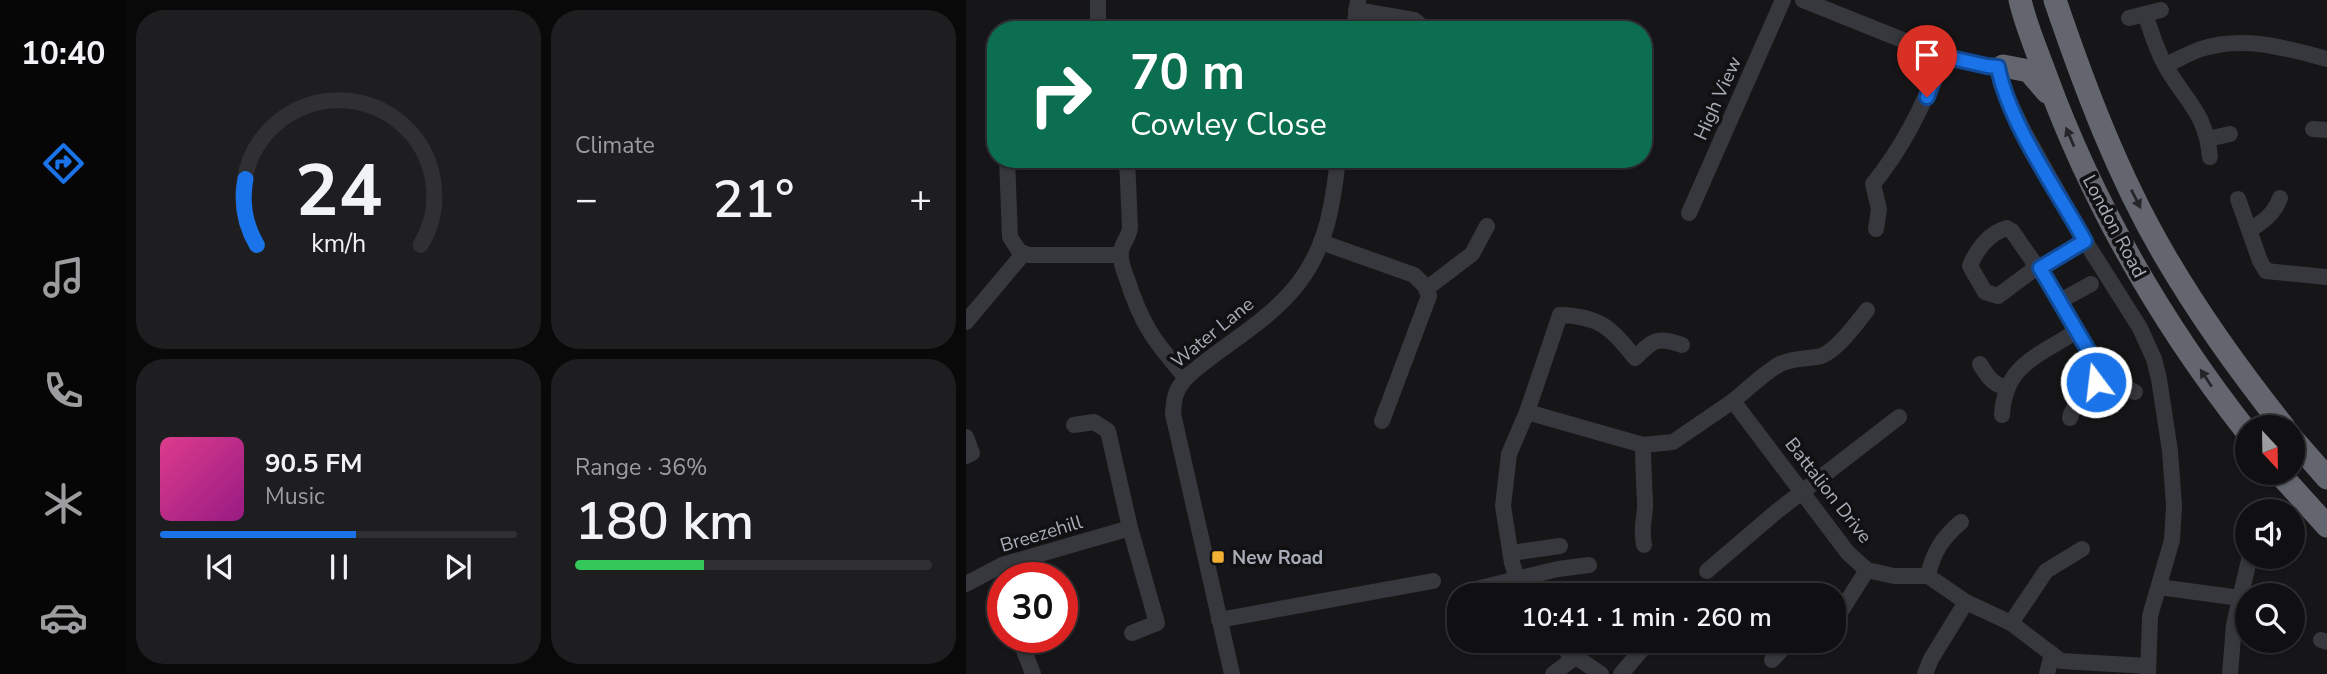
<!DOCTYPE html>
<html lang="en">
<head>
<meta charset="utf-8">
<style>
	:root { --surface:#101012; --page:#1e1e20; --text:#f1f3f6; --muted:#9c9d9f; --line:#303032; --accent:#1a73e8 }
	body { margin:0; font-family:"Nunito Sans",sans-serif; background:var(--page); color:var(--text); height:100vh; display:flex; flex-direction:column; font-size:26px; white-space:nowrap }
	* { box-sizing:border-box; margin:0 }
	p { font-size:23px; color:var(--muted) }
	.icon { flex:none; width:38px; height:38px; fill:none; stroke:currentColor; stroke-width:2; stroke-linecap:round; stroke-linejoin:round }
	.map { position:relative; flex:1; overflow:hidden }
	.details { display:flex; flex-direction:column; gap:10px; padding:10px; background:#09090a; width:840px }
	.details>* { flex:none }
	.top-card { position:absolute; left:21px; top:21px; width:665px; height:147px; border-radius:28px; box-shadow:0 2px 5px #0004,0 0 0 2px var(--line); background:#0b6e4f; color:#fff; overflow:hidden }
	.needle { width:46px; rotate:158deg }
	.fabs { position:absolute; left:1269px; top:415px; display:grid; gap:14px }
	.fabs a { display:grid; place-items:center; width:70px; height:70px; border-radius:50%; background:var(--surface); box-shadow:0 2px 5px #0004,0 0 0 2px var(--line); font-size:35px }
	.speed { position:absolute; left:21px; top:562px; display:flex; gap:14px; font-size:35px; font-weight:700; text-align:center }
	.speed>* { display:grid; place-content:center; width:91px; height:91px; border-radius:50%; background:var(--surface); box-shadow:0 2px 5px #0004,0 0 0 2px var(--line); line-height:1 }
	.speed .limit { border:10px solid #d22; background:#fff; color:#111 }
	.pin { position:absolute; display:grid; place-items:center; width:60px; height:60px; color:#fff; margin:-72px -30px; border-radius:50% 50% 50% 0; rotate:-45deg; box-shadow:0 0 7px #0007 }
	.pin .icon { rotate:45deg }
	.me { position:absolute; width:77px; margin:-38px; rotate:345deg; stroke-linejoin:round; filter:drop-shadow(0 0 5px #0008) }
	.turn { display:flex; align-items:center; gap:24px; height:147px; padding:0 28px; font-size:32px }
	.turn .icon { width:91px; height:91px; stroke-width:2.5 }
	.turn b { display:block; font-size:49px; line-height:60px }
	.big { font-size:52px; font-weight:600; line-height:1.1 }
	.details .tile { flex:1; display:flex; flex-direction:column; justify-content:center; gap:10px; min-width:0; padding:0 24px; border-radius:28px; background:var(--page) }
	.details .dial { align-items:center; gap:0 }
	.dial svg { height:182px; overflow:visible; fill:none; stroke:var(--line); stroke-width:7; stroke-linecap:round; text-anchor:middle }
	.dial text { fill:var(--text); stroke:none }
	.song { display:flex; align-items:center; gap:21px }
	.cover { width:84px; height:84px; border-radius:10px; background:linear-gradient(135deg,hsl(330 70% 55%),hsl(310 70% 35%)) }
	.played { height:7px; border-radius:4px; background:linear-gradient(90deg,var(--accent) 55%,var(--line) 55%) }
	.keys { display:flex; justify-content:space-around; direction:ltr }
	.heat { display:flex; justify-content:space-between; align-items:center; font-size:38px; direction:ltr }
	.charge { height:10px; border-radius:5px; background:linear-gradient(90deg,#34c759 36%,var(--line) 0) }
	.details .tiles { flex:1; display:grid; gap:10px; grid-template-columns:repeat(2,1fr) }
	.trip { position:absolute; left:481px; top:583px; width:399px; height:70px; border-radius:28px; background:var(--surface); box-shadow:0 2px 5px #0004,0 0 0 2px var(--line); font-weight:600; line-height:70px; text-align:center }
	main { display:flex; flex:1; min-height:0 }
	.tab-bar { display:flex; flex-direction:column; width:126px; justify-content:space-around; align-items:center; background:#060607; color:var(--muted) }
	.tab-bar .icon { width:49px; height:49px }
	.tab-bar .current { color:var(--accent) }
	.tab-bar b { font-size:32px; color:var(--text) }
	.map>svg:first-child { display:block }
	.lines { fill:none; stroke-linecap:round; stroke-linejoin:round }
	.minor { stroke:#37383d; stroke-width:16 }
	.highway { stroke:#63666e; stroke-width:23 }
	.oneway { fill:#26262a }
	.route-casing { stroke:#114b97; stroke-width:18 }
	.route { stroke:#1a73e8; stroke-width:12 }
	.poi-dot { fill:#f2b134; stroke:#111113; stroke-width:2.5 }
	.labels { text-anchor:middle; stroke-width:7; stroke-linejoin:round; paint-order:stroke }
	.street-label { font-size:19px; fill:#a8adb8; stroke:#111113 }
	.poi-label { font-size:19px; font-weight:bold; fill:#a8adb8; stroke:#111113; text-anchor:start }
</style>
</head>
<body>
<main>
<nav class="tab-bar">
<b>10:40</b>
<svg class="icon current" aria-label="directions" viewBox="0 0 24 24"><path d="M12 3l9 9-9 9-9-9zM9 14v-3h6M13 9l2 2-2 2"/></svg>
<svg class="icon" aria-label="music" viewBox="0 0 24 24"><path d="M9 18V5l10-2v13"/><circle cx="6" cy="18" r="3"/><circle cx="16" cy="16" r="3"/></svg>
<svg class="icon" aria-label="phone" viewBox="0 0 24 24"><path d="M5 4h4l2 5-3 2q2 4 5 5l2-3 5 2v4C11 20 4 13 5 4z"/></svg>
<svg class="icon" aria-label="climate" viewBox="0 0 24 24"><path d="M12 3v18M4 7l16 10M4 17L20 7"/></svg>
<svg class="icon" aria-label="car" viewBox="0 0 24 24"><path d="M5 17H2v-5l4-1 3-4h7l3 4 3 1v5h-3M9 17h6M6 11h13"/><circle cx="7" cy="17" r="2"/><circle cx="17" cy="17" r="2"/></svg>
</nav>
<section class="details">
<div class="tiles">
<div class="tile dial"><svg viewBox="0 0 100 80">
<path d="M14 69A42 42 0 1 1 86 69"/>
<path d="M14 69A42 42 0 0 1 9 40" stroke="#1a73e8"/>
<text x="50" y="56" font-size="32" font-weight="700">24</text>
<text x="50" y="72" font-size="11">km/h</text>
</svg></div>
<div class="tile"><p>Climate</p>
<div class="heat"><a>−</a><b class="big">21°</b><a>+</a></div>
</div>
<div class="tile">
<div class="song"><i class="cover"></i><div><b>90.5 FM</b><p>Music</p></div></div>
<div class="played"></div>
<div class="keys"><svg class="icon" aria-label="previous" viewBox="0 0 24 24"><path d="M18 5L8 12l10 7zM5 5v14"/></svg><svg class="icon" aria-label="pause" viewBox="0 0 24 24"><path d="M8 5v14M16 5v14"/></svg><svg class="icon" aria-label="next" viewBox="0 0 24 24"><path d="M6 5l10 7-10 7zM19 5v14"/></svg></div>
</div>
<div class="tile"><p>Range · 36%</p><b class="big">180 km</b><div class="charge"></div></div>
</div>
</section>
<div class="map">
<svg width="1361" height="674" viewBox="0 0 1361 674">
	<rect width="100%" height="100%" fill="#161618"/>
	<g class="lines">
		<g class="minor">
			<path d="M132,0V30"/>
			<path d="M837,0L974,55L1021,66H1037"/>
			<path d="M390,10L448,20L460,30"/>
			<path d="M1179,14C1185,31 1190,49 1199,65C1219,101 1240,112 1244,157"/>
			<path d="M1163,18L1195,10"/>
			<path d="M388,30L392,1"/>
			<path d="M1200,65C1211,60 1223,53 1235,49C1277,35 1320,48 1361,59"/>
			<path d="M1032,67L1035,84L1057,130L1119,241L1174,328L1188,359L1193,379L1204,451L1208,506L1206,540L1184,616L1182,674"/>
			<path d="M1347,129L1361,130"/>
			<path d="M1242,139L1264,134"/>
			<path d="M41,159L44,237L53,251L62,255H154"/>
			<path d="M161,159L164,227C164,237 155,243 155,253C154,262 158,271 161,279C176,326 189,342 220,378"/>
			<path d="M1272,199L1294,261L1300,271L1361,277"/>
			<path d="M723,213L817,0"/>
			<path d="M910,229L913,209L907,184C938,146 960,101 976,56"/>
			<path d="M1284,230C1298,221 1308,214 1314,198"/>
			<path d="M355,242L448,275L459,286L463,296L416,421"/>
			<path d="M1071,267L1032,296L1019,292L1004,266C1010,250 1023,233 1041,228L1046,231L1071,267L1074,268C1085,286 1134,363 1131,379C1128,395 1109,397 1104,418"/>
			<path d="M1074,268L1119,241"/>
			<path d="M460,289L506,254L521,226"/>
			<path d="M1094,301L1125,284"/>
			<path d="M0,322L58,253"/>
			<path d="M1014,364C1021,375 1026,385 1040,387"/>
			<path d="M1132,377L1169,392"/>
			<path d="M767,401C782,389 798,373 814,364C827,358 837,359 851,357C868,355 891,323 901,310"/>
			<path d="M561,412L594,315C633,316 646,328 669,358C687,340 691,336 716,345"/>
			<path d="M1036,415C1039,363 1073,357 1110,331"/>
			<path d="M0,437L6,453L0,456"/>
			<path d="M677,445C677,464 678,482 679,501C680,518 674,524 678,545"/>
			<path d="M164,528L191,623L166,633"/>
			<path d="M545,553L594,546"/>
			<path d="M741,571L810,512L933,417"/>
			<path d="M962,576C967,552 977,537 995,522"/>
			<path d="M0,584L36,565L164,528L142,431L128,422L108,425"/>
			<path d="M1193,587L1274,598L1284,556"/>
			<path d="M510,589L592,569L623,565"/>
			<path d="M557,595L546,563L537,506L543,454L561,412L677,445L707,442L767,401L882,553L901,570L928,576H962L1000,602L1045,623L1095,661L1182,666"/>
			<path d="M868,615L875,611L901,570"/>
			<path d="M253,620L467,581"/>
			<path d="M1045,623L1080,571L1116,549"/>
			<path d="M53,637L67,674"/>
			<path d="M585,640L635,674"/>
			<path d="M1355,640L1361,642"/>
			<path d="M806,660L825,640"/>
			<path d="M266,674L207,414C208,402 208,393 216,383C224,372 237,364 248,355C278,333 312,311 334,281C361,245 367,203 372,159"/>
			<path d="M587,674L608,658"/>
			<path d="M655,674L684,640"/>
			<path d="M959,674L965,659L1000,602"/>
			<path d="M1081,674L1086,654"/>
			<path d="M1264,674L1268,625L1274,598"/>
		</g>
		<g class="highway">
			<path d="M1054,0C1060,26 1071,51 1080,76C1127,204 1197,325 1281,432"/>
			<path d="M1089,0C1119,88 1152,176 1199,256C1234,316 1275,373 1318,427"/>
			<path d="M1037,66L1063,71L1081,92"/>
			<path d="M1326,438L1361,478"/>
			<path d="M1312,472L1361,526"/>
		</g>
	</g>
	<defs><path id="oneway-solid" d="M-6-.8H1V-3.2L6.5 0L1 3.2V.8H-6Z" transform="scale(1.75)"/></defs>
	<g class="oneway">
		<use href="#oneway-solid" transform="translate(1104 137) rotate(-113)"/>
		<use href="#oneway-solid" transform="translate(1170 199) rotate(63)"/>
		<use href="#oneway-solid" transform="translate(1240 378) rotate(-123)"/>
	</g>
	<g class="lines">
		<defs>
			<path id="route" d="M961,97L976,56L1021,66L1032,67C1043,124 1091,190 1119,241L1074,268L1125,355L1132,372L1130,382"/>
		</defs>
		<use href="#route" class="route-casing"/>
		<use href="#route" class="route"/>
	</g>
	<rect class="poi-dot" x="245" y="550" width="14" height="14" rx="3.5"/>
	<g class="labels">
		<g class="street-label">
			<text transform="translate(751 98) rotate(-66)" y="7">High View</text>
			<text transform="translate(1149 226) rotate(62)" y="7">London Road</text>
			<text transform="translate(246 332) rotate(-39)" y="7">Water Lane</text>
			<text transform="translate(863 490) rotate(52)" y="7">Battalion Drive</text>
			<text transform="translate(75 533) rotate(-17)" y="7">Breezehill</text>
		</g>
		<g class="poi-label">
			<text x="266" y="564">New Road</text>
		</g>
	</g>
</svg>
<div class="fabs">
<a><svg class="needle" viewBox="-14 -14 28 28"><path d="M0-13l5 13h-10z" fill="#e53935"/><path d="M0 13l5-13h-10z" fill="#9c9d9f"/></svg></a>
<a><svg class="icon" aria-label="sound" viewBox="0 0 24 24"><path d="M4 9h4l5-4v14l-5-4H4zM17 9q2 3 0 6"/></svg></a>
<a><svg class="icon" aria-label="search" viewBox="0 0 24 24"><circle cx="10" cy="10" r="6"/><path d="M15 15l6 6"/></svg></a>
</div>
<div class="speed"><div class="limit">30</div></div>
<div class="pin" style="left:961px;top:97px;background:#d93025"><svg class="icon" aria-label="arrive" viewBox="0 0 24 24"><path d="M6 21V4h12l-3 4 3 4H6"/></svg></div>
<svg class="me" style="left:1130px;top:382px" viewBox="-20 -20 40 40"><circle r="17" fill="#1a73e8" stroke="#fff" stroke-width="3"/><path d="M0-11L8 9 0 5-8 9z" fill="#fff"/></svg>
<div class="trip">10:41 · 1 min · 260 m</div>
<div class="top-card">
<div class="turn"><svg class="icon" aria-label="right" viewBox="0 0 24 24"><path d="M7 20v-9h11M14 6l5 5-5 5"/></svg><div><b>70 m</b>Cowley Close</div></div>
</div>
</div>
</main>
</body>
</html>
